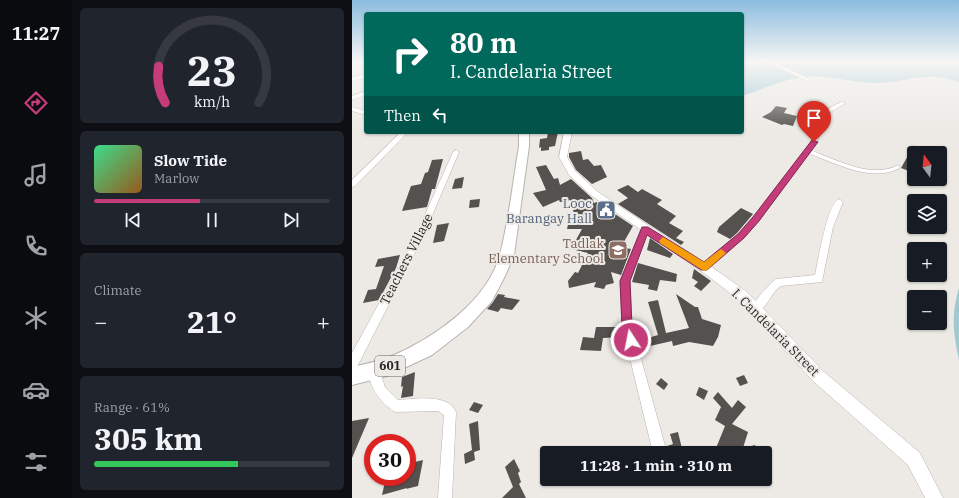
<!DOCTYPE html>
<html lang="en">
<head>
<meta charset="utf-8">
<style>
	:root { --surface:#171b24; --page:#20242c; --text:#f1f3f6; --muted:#9ea1a6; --line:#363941; --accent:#c43c79 }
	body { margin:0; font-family:"IBM Plex Serif",serif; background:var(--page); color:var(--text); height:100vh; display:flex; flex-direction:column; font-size:15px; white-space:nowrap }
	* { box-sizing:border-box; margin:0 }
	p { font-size:13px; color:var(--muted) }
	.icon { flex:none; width:22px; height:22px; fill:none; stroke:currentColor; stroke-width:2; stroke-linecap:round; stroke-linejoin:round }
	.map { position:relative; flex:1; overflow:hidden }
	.drawer { display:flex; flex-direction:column; gap:8px; padding:8px; background:#0d0f14; width:280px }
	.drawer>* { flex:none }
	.banner { position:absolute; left:12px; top:12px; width:380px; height:122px; border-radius:4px; box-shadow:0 1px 3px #0004; background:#00695c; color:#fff; overflow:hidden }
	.needle { width:26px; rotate:345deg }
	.buttons { position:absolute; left:555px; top:146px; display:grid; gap:8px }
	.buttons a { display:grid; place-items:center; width:40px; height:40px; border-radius:4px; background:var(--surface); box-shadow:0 1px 3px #0004; font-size:20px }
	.speed { position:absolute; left:12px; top:434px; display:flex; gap:8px; font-size:20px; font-weight:700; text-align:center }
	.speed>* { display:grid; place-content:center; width:52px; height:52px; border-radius:50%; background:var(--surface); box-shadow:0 1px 3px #0004; line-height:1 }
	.speed .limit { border:6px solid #d22; background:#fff; color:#111 }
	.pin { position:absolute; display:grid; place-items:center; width:34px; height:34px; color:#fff; margin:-41px -17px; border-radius:50% 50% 50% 0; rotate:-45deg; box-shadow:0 0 4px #0007 }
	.pin .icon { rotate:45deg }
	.me { position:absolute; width:44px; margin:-22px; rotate:349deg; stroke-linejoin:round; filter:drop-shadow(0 0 3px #0008) }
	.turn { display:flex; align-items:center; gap:14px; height:84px; padding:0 20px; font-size:18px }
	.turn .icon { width:52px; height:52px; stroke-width:2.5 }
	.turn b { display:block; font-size:28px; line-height:34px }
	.then { display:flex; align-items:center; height:38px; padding:0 20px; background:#0003; gap:8px; font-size:15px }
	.big { font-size:30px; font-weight:800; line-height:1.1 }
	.drawer .tile { flex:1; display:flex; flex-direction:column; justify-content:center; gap:6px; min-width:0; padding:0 14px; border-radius:6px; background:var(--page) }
	.drawer .dial { align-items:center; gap:0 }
	.dial svg { height:104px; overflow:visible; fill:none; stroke:var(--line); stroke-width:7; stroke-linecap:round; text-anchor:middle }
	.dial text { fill:var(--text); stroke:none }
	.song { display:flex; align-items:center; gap:12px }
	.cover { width:48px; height:48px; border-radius:6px; background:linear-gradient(135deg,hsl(150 70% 55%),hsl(30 70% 35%)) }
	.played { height:4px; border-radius:2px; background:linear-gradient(90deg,var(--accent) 45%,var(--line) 45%) }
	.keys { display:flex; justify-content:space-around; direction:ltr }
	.heat { display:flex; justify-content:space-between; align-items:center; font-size:22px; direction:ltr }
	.charge { height:6px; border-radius:3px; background:linear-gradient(90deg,#34c759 61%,var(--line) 0) }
	.trip { position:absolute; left:188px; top:446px; width:232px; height:40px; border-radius:4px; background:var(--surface); box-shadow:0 1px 3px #0004; font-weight:800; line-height:40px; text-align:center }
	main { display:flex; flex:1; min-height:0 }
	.dock { display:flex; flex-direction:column; width:72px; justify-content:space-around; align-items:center; background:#090b0e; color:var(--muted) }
	.dock .icon { width:28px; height:28px }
	.dock .active { color:var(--accent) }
	.dock b { font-size:18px; color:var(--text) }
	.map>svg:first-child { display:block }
	.water { fill:#a1c9d2 }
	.building { fill:#54514e }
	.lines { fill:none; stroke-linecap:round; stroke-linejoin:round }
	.service-casing { stroke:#b7b4b0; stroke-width:4.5 }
	.minor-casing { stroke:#b7b4b0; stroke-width:1 }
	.tertiary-casing { stroke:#b7b4b0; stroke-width:1 }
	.primary-casing { stroke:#b7b4b0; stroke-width:2 }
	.service { stroke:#fff; stroke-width:3.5 }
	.minor { fill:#fff; fill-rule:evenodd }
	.tertiary { fill:#fff; fill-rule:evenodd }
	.primary { fill:#fff; fill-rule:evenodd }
	.route { fill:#c43c79; stroke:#7f274f }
	.slow { fill:#f59e0b }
	.labels { text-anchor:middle; stroke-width:4; stroke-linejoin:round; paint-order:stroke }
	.shield { fill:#edeae6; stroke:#646361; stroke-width:1 }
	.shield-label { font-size:12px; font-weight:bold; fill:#2a2928 }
	.service-label { font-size:13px; fill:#4e5e75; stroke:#edeae6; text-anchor:end }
	.education-label { font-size:13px; fill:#785e54; stroke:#edeae6; text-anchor:end }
	.street-label { font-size:13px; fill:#2a2928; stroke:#edeae6 }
</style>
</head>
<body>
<main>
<nav class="dock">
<b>11:27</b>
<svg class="icon active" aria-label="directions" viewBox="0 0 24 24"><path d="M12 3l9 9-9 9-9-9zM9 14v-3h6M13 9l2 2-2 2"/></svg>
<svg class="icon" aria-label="music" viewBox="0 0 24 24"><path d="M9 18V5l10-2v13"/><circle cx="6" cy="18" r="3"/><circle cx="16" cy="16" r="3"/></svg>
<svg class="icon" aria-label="phone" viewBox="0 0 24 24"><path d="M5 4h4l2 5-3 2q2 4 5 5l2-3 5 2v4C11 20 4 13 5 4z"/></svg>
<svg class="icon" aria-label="climate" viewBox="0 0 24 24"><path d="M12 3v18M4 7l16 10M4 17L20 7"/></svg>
<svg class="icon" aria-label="car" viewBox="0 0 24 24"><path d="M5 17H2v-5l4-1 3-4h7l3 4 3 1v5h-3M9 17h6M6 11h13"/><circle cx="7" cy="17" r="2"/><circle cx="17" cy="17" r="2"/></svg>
<svg class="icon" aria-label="filters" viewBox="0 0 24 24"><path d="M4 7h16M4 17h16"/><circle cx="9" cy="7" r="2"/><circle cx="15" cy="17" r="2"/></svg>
</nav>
<section class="drawer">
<div class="tile dial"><svg viewBox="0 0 100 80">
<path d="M14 69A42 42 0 1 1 86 69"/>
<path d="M14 69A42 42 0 0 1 9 41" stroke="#c43c79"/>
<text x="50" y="56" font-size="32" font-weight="700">23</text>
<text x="50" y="72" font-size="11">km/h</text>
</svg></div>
<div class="tile">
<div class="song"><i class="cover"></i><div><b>Slow Tide</b><p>Marlow</p></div></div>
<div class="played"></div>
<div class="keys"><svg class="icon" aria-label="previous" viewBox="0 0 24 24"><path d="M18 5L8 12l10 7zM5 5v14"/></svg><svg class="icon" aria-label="pause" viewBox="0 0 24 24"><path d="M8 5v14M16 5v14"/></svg><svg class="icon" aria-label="next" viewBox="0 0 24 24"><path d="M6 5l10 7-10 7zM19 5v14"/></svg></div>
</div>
<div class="tile"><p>Climate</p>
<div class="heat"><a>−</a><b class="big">21°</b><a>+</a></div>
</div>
<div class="tile"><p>Range · 61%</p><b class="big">305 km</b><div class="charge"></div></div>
</section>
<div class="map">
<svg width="607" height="498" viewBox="0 0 607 498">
	<rect width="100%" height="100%" fill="#edeae6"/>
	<g class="water">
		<path d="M390,62H607V82C576,70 556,82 525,83C499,83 472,73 446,78C427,81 408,90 390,96Z"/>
		<path d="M607,288V360C601,333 599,314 607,288Z"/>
	</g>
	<g class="building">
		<path d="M424,106L435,108L432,113L445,116L441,126L432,124L430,125L410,117L419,112Z"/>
		<path d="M196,132H206L203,146L197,147V150L189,151V147L187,148L188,139L195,138Z"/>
		<path d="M562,145V173L549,168Z"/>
		<path d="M229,151L231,160L236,159L242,166L249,165L255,177L240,184L224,170L217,157V153Z"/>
		<path d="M91,159L83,189H80L75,207L50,211L59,186L69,184L73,173L76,172L80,160Z"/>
		<path d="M194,165L202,179L206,178L208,185L219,179L240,198L242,203L245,202L281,226L269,247L279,249L269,275L259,272L262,283L254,285L252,289L242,287L244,282L217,288L216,281L223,272L226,273L236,253L219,249L230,229H215L217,220H224L218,200L208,202L207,200L191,207L181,193L194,190L184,167Z"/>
		<path d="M112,177L110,188L100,189L103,179Z"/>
		<path d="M276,185L286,192L290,189L310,200L305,204L324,216L317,223L331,231L324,238L332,242L329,245L266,204L276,198L265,190Z"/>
		<path d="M128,199L127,207L117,208L118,200Z"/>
		<path d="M389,208L401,214L385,233L378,239L365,232L367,227Z"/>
		<path d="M97,223L92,241L81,243L85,225Z"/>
		<path d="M298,238L321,254L318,258L295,250Z"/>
		<path d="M48,255L44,268L27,300L11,303L16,290L24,289L32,266L23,267L26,259Z"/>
		<path d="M286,263L325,274L324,282L308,280L305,291L296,289L297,285L280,282Z"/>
		<path d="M342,269L359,281L349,291L342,286L346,282L340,278Z"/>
		<path d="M146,294L153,295L152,297L168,300L160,310L149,308L146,312L135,309L141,302Z"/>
		<path d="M324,294L343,307H346L350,319L369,325L366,337L361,346L337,342L321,346L320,341L298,346L296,338L306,335L296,302L306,300L314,333L337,328Z"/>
		<path d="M244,327H269V337L251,338L249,351L228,350L231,337L242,338Z"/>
		<path d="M63,372L61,396L49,398L51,386L49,387L50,377Z"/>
		<path d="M392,375L396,383L388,386L384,378Z"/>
		<path d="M309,378L316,384L312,390L304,384Z"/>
		<path d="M347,387L356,391L352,400L344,395Z"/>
		<path d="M366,392L380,408L386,400L394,407L380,424L396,432L391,448L403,445L406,453H362L373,426L363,420L369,407L361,398Z"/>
		<path d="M122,402L131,405L126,413L117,410Z"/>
		<path d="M17,418L0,458V421Z"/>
		<path d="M126,421L128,450L122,452L123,460L113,464L112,454L120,450L117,424Z"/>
		<path d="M326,432L331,453H316L315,446L321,444L318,434Z"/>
		<path d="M162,459L168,471L166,473L169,482L167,484L174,498H150L161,487L153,467Z"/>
		<path d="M71,460L66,486L54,489L55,488L30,495L34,477H55V464Z"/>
	</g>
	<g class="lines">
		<defs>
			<path id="service" d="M456,151C482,161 519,181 546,167"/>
			<g id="minor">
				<path d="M415,62H422L460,80L455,81Z"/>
				<path d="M14,74V78L0,81V77Z"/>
				<path d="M14,91V95L0,100V96Z"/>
				<path d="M489,102L494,103L475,114L465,142L407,221L392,238L355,270L352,271L349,270L347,267L349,264L386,234L401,217L459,142L470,112Z"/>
				<path d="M0,107L14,111V115L0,111Z"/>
				<path d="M49,132H56L3,186L0,187V180Z"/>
				<path d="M104,150L107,152L71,237L4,369L0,371V353L63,237L101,152Z"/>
				<path d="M487,199L491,202L481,227L470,282L429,286C419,292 415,309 403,314L399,312L398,309C400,304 419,282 424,279L463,275C466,262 475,203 487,199Z"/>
				<path d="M293,226L297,229L278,281L280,326L315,453H301L270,326L268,281L289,229Z"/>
				<path d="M22,364L26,366L33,387L46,400C63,399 96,393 104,412L100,498H86L92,415L86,411L44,412C30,406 12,381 18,366Z"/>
			</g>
			<path id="tertiary" d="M212,132H220L215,157L223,171L246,192L364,270L395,292L471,371L568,453L591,498H573L556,465L461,381L387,300L356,276L240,196L217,175L207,157Z"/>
			<path id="primary" d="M167,132H177V146L162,255L153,276L140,301L116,327L80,355L35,376L0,385V367C12,364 24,362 35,358C78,341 136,302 148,254C157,220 161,181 167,146Z"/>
		</defs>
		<use href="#service" class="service-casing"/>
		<use href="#minor" class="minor-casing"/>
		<use href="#tertiary" class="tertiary-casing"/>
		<use href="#primary" class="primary-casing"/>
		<use href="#service" class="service"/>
		<use href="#minor" class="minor"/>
		<use href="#tertiary" class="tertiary"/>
		<use href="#primary" class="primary"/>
	</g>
	<linearGradient id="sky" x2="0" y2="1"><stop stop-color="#8bbcdf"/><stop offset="0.47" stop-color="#f7f6f4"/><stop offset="1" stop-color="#f7f6f4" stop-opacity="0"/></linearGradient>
	<rect width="607" height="132" fill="url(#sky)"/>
	<path class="route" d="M460,140L466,142L407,221L392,238L355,270H349L295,235L278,281L280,326L284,340L283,344L279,345L275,344L270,326L268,281L290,227H296L352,262L386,234L401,217Z"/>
	<path class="slow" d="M311,237L352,262L369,249L374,253L355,270L352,271L308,243L307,241Z"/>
	<defs>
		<symbol id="civic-square" viewBox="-11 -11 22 22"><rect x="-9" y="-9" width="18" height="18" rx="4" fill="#5c6f8a" stroke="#edeae6"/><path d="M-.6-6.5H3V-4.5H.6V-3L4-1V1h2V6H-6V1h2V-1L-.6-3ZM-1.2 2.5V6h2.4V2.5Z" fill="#fff"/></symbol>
		<symbol id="school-square" viewBox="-11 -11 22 22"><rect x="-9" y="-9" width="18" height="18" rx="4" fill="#8d6e63" stroke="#edeae6"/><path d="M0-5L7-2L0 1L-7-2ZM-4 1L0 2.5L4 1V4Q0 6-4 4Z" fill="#fff"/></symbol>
	</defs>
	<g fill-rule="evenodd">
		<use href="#civic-square" x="243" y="199" width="22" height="22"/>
		<use href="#school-square" x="255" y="239" width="22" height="22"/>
	</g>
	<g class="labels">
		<rect class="shield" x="23" y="356" width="30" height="20" rx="3"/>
		<g class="shield-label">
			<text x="38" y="370">601</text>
		</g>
		<g class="service-label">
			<text x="240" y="208">Looc<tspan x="240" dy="15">Barangay Hall</tspan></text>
		</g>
		<g class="education-label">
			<text x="252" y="248">Tadlak<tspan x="252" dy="15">Elementary School</tspan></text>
		</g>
		<g class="street-label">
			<text transform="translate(54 259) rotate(-63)" y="5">Teachers Village</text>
			<text transform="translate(424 332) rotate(45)" y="5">I. Candelaria Street</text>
		</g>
	</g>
</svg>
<div class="buttons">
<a><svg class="needle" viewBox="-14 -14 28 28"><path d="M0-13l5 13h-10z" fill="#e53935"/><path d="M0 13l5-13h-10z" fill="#9ea1a6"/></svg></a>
<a><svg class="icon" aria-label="layers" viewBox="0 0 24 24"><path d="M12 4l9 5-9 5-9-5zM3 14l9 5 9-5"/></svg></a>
<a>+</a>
<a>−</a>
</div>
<div class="speed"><div class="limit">30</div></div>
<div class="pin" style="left:462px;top:142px;background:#d93025"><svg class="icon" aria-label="arrive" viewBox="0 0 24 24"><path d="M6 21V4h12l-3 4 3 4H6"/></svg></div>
<svg class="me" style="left:279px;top:340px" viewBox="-20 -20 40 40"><circle r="17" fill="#c43c79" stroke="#fff" stroke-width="3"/><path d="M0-11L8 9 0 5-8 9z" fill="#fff"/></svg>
<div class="trip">11:28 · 1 min · 310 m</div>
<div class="banner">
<div class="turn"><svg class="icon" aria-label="right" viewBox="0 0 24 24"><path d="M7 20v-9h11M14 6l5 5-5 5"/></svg><div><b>80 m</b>I. Candelaria Street</div></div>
<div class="then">Then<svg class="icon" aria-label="left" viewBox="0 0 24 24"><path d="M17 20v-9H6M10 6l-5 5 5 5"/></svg></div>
</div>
</div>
</main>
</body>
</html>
